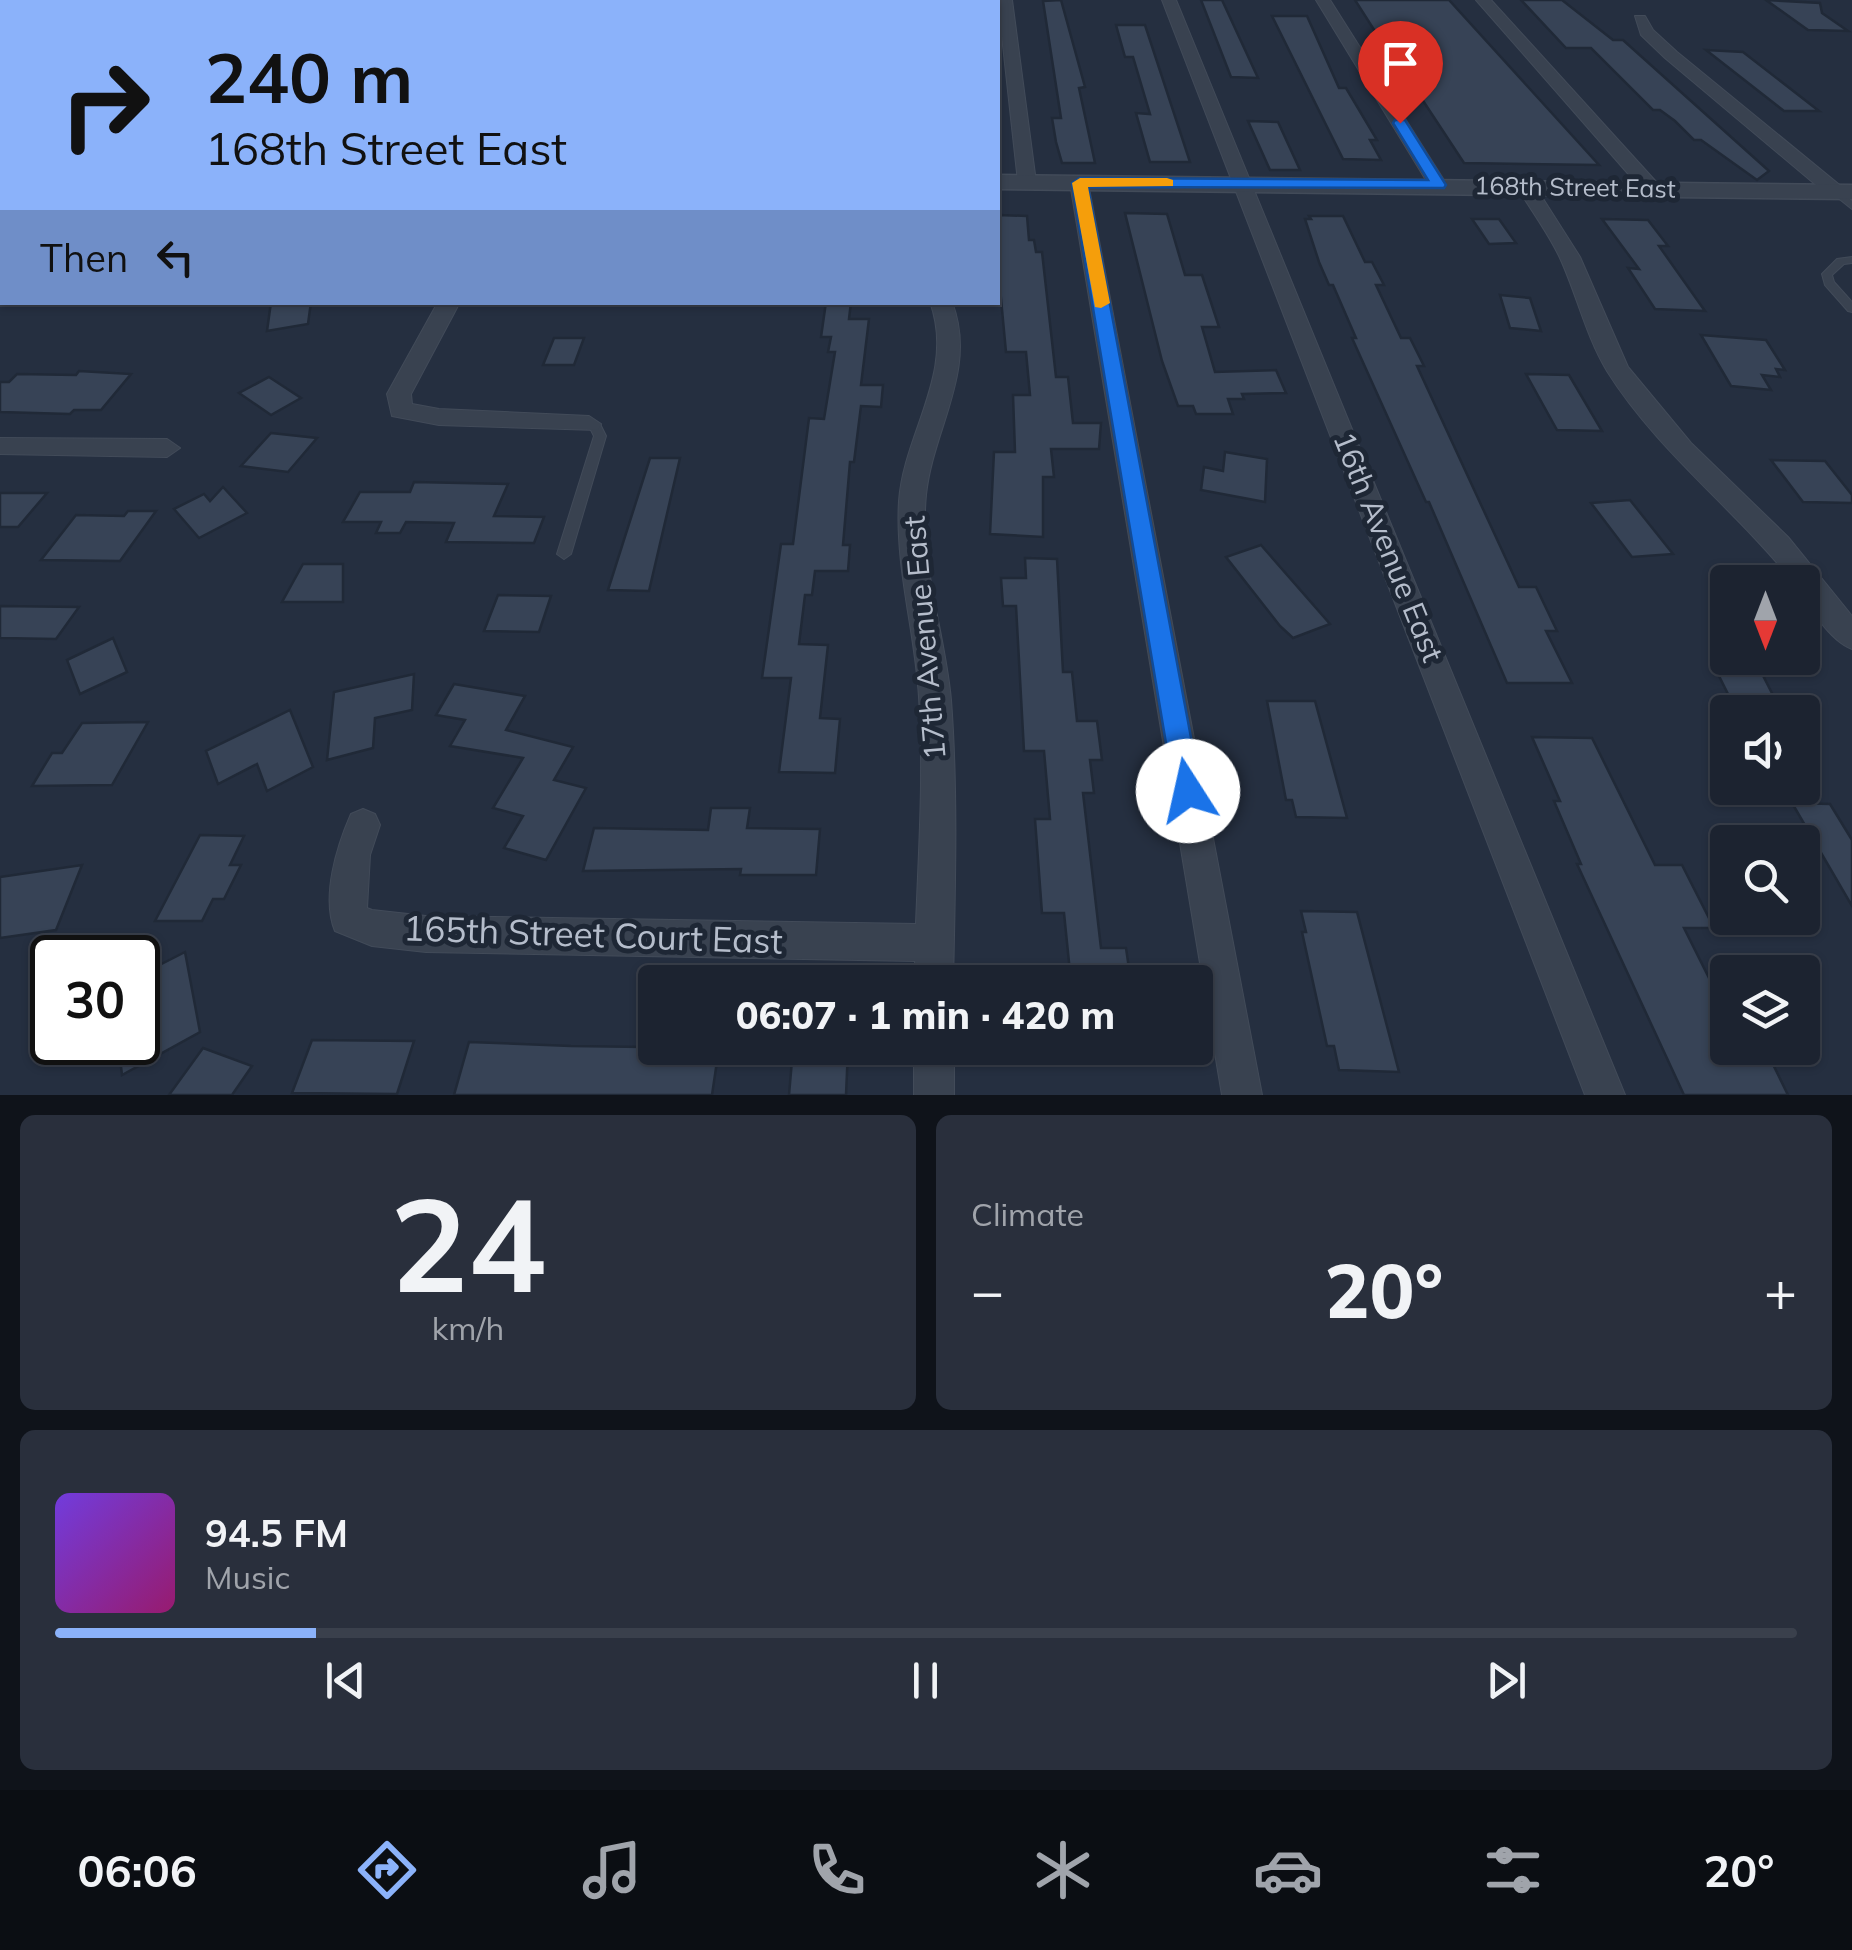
<!DOCTYPE html>
<html lang="en">
<head>
<meta charset="utf-8">
<style>
	:root { --surface:#1c2330; --page:#292f3c; --text:#f1f3f6; --muted:#a0a4ab; --line:#3a404c; --accent:#8bb2fa }
	body { margin:0; font-family:Mulish,sans-serif; background:var(--page); color:var(--text); height:100vh; display:flex; flex-direction:column; font-size:38px; white-space:nowrap }
	* { box-sizing:border-box; margin:0 }
	p { font-size:32px; color:var(--muted) }
	.icon { flex:none; width:55px; height:55px; fill:none; stroke:currentColor; stroke-width:2; stroke-linecap:round; stroke-linejoin:round }
	.map { position:relative; height:1095px; overflow:hidden }
	.sheet { display:flex; flex-direction:column; gap:20px; padding:20px; background:#0f131a; flex:1 }
	.sheet>* { flex:none }
	.hud { position:absolute; left:0px; top:0px; width:1000px; height:305px; box-shadow:0 2px 8px #0004,0 0 0 2px var(--line); background:#8bb2fa; color:#111; overflow:hidden }
	.needle { width:65px; rotate:180deg }
	.fabs { position:absolute; left:1710px; top:565px; display:grid; gap:20px }
	.fabs a { display:grid; place-items:center; width:110px; height:110px; border-radius:10px; background:var(--surface); box-shadow:0 2px 8px #0004,0 0 0 2px var(--line); font-size:50px }
	.speed { position:absolute; left:30px; top:935px; display:flex; gap:20px; font-size:50px; font-weight:700; text-align:center }
	.speed>* { display:grid; place-content:center; width:130px; height:130px; border-radius:50%; background:var(--surface); box-shadow:0 2px 8px #0004,0 0 0 2px var(--line); line-height:1 }
	.speed .limit { border:5px solid #111; border-radius:15px; background:#fff; color:#111 }
	.pin { position:absolute; display:grid; place-items:center; width:85px; height:85px; color:#fff; margin:-102px -42px; border-radius:50% 50% 50% 0; rotate:-45deg; box-shadow:0 0 10px #0007 }
	.pin .icon { rotate:45deg }
	.me { position:absolute; width:110px; margin:-55px; rotate:350deg; stroke-linejoin:round; filter:drop-shadow(0 0 8px #0008) }
	.turn { display:flex; align-items:center; gap:35px; height:210px; padding:0 40px; font-size:45px }
	.turn .icon { width:130px; height:130px; stroke-width:2.5 }
	.turn b { display:block; font-size:70px; line-height:85px }
	.then { display:flex; align-items:center; height:95px; padding:0 40px; background:#0003; gap:20px; font-size:38px }
	.big { font-size:75px; font-weight:800; line-height:1.1 }
	.sheet .card { flex:1; display:flex; flex-direction:column; justify-content:center; gap:15px; min-width:0; padding:0 35px; border-radius:15px; background:var(--page) }
	.sheet .dial { align-items:center; gap:0 }
	.dial b { font-size:130px; line-height:1 }
	.song { display:flex; align-items:center; gap:30px }
	.cover { width:120px; height:120px; border-radius:15px; background:linear-gradient(135deg,hsl(260 70% 55%),hsl(320 70% 35%)) }
	.played { height:10px; border-radius:5px; background:linear-gradient(90deg,var(--accent) 15%,var(--line) 15%) }
	.keys { display:flex; justify-content:space-around; direction:ltr }
	.heat { display:flex; justify-content:space-between; align-items:center; font-size:55px; direction:ltr }
	.sheet .tiles { flex:1; display:grid; gap:20px; grid-template-columns:1fr 1fr }
	.card:last-child { grid-column:span 2 }
	.trip { position:absolute; left:638px; top:965px; width:575px; height:100px; border-radius:10px; background:var(--surface); box-shadow:0 2px 8px #0004,0 0 0 2px var(--line); font-weight:800; line-height:100px; text-align:center }
	.tabs { display:flex; height:160px; justify-content:space-around; align-items:center; background:#0b0e13; color:var(--muted) }
	.tabs .icon { width:70px; height:70px }
	.tabs .on { color:var(--accent) }
	.tabs b { font-size:45px; color:var(--text) }
	.map>svg:first-child { display:block }
	.building { fill:#374356; stroke:#202937; stroke-width:2.5 }
	.lines { fill:none; stroke-linecap:round; stroke-linejoin:round }
	.service-casing { stroke:#424b59; stroke-width:2 }
	.minor-casing { stroke:#424b59; stroke-width:2 }
	.tertiary-casing { stroke:#424b59; stroke-width:3 }
	.service { fill:#394250; fill-rule:evenodd }
	.minor { fill:#394250; fill-rule:evenodd }
	.tertiary { fill:#394250; fill-rule:evenodd }
	.route { fill:#1a73e8; stroke:#114b97; stroke-width:2.5 }
	.slow { fill:#f59e0b }
	.labels { text-anchor:middle; stroke-width:10; stroke-linejoin:round; paint-order:stroke }
	.far-street-label { font-size:25px; fill:#b5bdcb; stroke:#1e2735 }
	.street-label { font-size:30px; fill:#b5bdcb; stroke:#1e2735 }
	.near-street-label { font-size:35px; fill:#b5bdcb; stroke:#1e2735 }
</style>
</head>
<body>
<div class="map">
<svg width="1852" height="1095" viewBox="0 0 1852 1095">
	<rect width="100%" height="100%" fill="#252f40"/>
	<g class="building">
		<path d="M1061,0L1085,87L1079,88L1095,163H1062L1056,142L1052,118H1061L1043,1Z"/>
		<path d="M1201,0H1222L1258,78L1231,77Z"/>
		<path d="M1355,0H1449L1599,165L1464,163L1412,84H1420L1386,36H1378Z"/>
		<path d="M1521,0H1562L1613,40H1623L1769,171L1757,180L1701,140H1694L1675,121L1660,110H1653L1591,48H1566Z"/>
		<path d="M1766,0L1820,3L1822,13L1848,31L1808,30Z"/>
		<path d="M1272,16H1307L1339,88H1346L1377,140H1370L1381,160L1343,159Z"/>
		<path d="M1116,25H1145L1190,162H1150L1136,113L1150,114L1133,57H1125Z"/>
		<path d="M1706,50L1743,52L1819,111H1784Z"/>
		<path d="M1248,121L1278,122L1300,170H1270Z"/>
		<path d="M1125,213L1167,214L1185,275H1202L1219,327H1202L1215,372L1276,370L1286,393L1242,394L1244,399H1228L1233,414H1196L1193,406H1178L1162,361Z"/>
		<path d="M998,215L1027,216L1029,240H1034L1036,252H1042L1056,377H1068L1073,423H1101L1099,449H1051L1054,477H1043V537L990,534L994,452H1015L1013,395H1030L1026,352H1006L998,267Z"/>
		<path d="M1309,216H1343L1365,262H1372L1384,285H1376L1401,338H1410L1424,366H1417L1519,587H1536L1557,631H1546L1572,683H1507L1429,502H1426L1352,338H1356L1333,285H1329L1319,262L1305,219H1311Z"/>
		<path d="M1472,219H1499L1516,243L1489,244Z"/>
		<path d="M1602,219L1648,220L1668,246H1659L1705,311L1655,309L1628,268L1639,269Z"/>
		<path d="M1500,295L1530,298L1541,331L1510,328Z"/>
		<path d="M271,302H311L308,324L267,331Z"/>
		<path d="M826,302H851L849,319H869L861,385H883L881,407L861,406L854,462H850L843,545H850L848,571H815L812,595H805L799,644L828,645L820,718L840,719L835,773L779,772L791,678H762L781,544H793L809,418L824,419L835,352H828L831,337H821Z"/>
		<path d="M1701,335L1766,340L1785,370L1776,369L1780,377L1762,375L1771,390L1731,386Z"/>
		<path d="M554,338H584L574,365H543Z"/>
		<path d="M79,371L131,374L101,410H74L70,414L0,412V382H9L17,374L76,375Z"/>
		<path d="M1526,374L1569,375L1602,431L1557,430Z"/>
		<path d="M269,377L301,398L271,415L239,393Z"/>
		<path d="M271,433L317,438L288,472L241,466Z"/>
		<path d="M1225,452L1267,459L1265,502L1201,490L1204,467L1223,471Z"/>
		<path d="M650,458H680L649,591L608,590Z"/>
		<path d="M1771,460L1825,461L1852,495V503L1803,502Z"/>
		<path d="M414,482L508,484L494,516L544,517L534,543L446,542L454,523L406,522L400,533H376L381,522H343L360,492H410Z"/>
		<path d="M223,487L247,513L199,538L174,509L204,494L210,501Z"/>
		<path d="M0,493H47L18,527H0Z"/>
		<path d="M1630,500L1673,554L1632,557L1591,503Z"/>
		<path d="M128,511H156L120,561L41,560L76,515L124,516Z"/>
		<path d="M1261,545L1330,624L1293,638L1280,626L1226,557Z"/>
		<path d="M1025,558L1057,559L1063,672H1072L1077,721H1097L1102,760H1090L1094,793H1083L1101,948H1126L1131,982H1071L1064,913H1042L1035,819H1050L1044,751H1024L1016,606H1003L1001,578H1026Z"/>
		<path d="M303,564H343V602H282Z"/>
		<path d="M498,595L551,596L539,632L484,631Z"/>
		<path d="M0,606L79,607L56,639L0,638Z"/>
		<path d="M113,638L127,672L80,694L67,660Z"/>
		<path d="M1710,658H1754L1778,705L1731,700Z"/>
		<path d="M414,674L412,710L375,718L373,748L327,760L334,692Z"/>
		<path d="M454,684L525,696L506,730L573,747L554,780L586,788L546,860L504,848L523,816L493,808L523,758L450,746L465,720L436,715Z"/>
		<path d="M1267,701H1315L1347,818L1296,817L1292,800H1286Z"/>
		<path d="M290,710L313,767L267,791L257,764L218,784L206,751Z"/>
		<path d="M148,722L112,785L32,786L52,753H62L82,723Z"/>
		<path d="M1532,737L1592,738L1655,865H1682L1714,928H1684L1728,1016V1048H1765L1788,1095H1684L1577,864H1581L1554,801H1560Z"/>
		<path d="M1792,803L1830,804L1852,840V906Z"/>
		<path d="M711,808H750L747,828L820,829L816,875H740L741,869L583,871L594,828L708,830Z"/>
		<path d="M200,835L244,836L230,865H241L224,899H213L202,921H155Z"/>
		<path d="M82,865L56,930L0,938V877Z"/>
		<path d="M1301,911L1357,912L1399,1072L1339,1070L1334,1046H1327L1302,932H1306Z"/>
		<path d="M185,952L200,1032L122,1075L118,1042H138V976Z"/>
		<path d="M312,1040L414,1041L397,1094L292,1093Z"/>
		<path d="M469,1042L571,1046L719,1048L712,1095H454Z"/>
		<path d="M203,1048L252,1066L232,1095H169Z"/>
		<path d="M793,1049H848L846,1095H789Z"/>
	</g>
	<g class="lines">
		<defs>
			<g id="service">
				<path d="M1832,189H1838L1852,201V209L1832,193Z"/>
				<path d="M1852,257V263L1844,264L1832,275L1834,282L1852,302V312L1848,311L1825,285L1822,274L1837,259Z"/>
				<path d="M589,420L600,424L606,436L571,554L564,559L557,554L594,436L591,430L583,424Z"/>
			</g>
			<g id="minor">
				<path d="M998,0H1012L1036,182L1027,188L1018,182Z"/>
				<path d="M1162,0H1176L1625,1095H1585Z"/>
				<path d="M1316,0H1330L1447,185L1445,189L1438,191L1429,185Z"/>
				<path d="M1476,0H1491L1659,185V193H1645Z"/>
				<path d="M1635,16H1645L1653,30L1677,52L1842,187V195H1828L1665,58L1641,35Z"/>
				<path d="M2,29V40L0,41V30Z"/>
				<path d="M1079,177L1088,183L1262,1095H1222L1070,183Z"/>
				<path d="M1526,181L1533,183L1580,257L1628,367L1691,443L1788,537L1852,616V649C1832,642 1802,603 1802,582H1793C1735,509 1657,451 1607,371C1586,336 1577,295 1560,258C1549,234 1531,210 1517,187Z"/>
				<rect x="0" y="251" width="2" height="12"/>
				<path d="M438,302H460L411,394L412,404L439,409L589,416L601,424L598,430L439,425L392,416L387,394Z"/>
				<path d="M930,302H952C978,370 933,428 926,495C919,564 945,632 951,700C958,793 955,889 953,982H915V961L426,952L372,946L335,931C321,897 337,846 351,814L363,809L375,814L380,825L370,855L367,908L372,910L426,916L916,924C919,848 924,772 919,697C915,631 895,567 899,501C904,432 956,373 930,302Z"/>
				<path d="M0,438L167,439L180,448L167,457L0,454Z"/>
				<rect x="914" y="1048" width="40" height="47"/>
			</g>
			<g id="tertiary">
				<rect x="0" y="167" width="2" height="14"/>
				<path d="M998,175L1852,185V199L998,189Z"/>
			</g>
		</defs>
		<use href="#service" class="service-casing"/>
		<use href="#minor" class="minor-casing"/>
		<use href="#tertiary" class="tertiary-casing"/>
		<use href="#service" class="service"/>
		<use href="#minor" class="minor"/>
		<use href="#tertiary" class="tertiary"/>
	</g>
	<path class="route" d="M1395,120H1405L1446,185L1444,188L1088,187L1201,791L1197,800L1188,803L1178,800L1174,791L1072,183L1080,178L1428,180L1393,123Z"/>
	<path class="slow" d="M1167,178L1173,180V186L1088,187L1110,303L1101,308L1095,307L1072,183L1080,178Z"/>
	<g class="labels">
		<g class="far-street-label">
			<text transform="translate(1575 187) rotate(1)" y="9">168th Street East</text>
		</g>
		<g class="street-label">
			<text transform="translate(1388 547) rotate(68)" y="10">16th Avenue East</text>
			<text transform="translate(925 638) rotate(-95)" y="10">17th Avenue East</text>
		</g>
		<g class="near-street-label">
			<text transform="translate(593 935) rotate(2)" y="12">165th Street Court East</text>
		</g>
	</g>
</svg>
<div class="fabs">
<a><svg class="needle" viewBox="-14 -14 28 28"><path d="M0-13l5 13h-10z" fill="#e53935"/><path d="M0 13l5-13h-10z" fill="#a0a4ab"/></svg></a>
<a><svg class="icon" aria-label="sound" viewBox="0 0 24 24"><path d="M4 9h4l5-4v14l-5-4H4zM17 9q2 3 0 6"/></svg></a>
<a><svg class="icon" aria-label="search" viewBox="0 0 24 24"><circle cx="10" cy="10" r="6"/><path d="M15 15l6 6"/></svg></a>
<a><svg class="icon" aria-label="layers" viewBox="0 0 24 24"><path d="M12 4l9 5-9 5-9-5zM3 14l9 5 9-5"/></svg></a>
</div>
<div class="speed"><div class="limit">30</div></div>
<div class="pin" style="left:1400px;top:123px;background:#d93025"><svg class="icon" aria-label="arrive" viewBox="0 0 24 24"><path d="M6 21V4h12l-3 4 3 4H6"/></svg></div>
<svg class="me" style="left:1188px;top:791px" viewBox="-20 -20 40 40"><circle r="19" fill="#fff"/><path d="M0-13L10 11 0 6-10 11z" fill="#1a73e8"/></svg>
<div class="trip">06:07 · 1 min · 420 m</div>
<div class="hud">
<div class="turn"><svg class="icon" aria-label="right" viewBox="0 0 24 24"><path d="M7 20v-9h11M14 6l5 5-5 5"/></svg><div><b>240 m</b>168th Street East</div></div>
<div class="then">Then<svg class="icon" aria-label="left" viewBox="0 0 24 24"><path d="M17 20v-9H6M10 6l-5 5 5 5"/></svg></div>
</div>
</div>
<section class="sheet">
<div class="tiles">
<div class="card dial"><b>24</b><p>km/h</p></div>
<div class="card"><p>Climate</p>
<div class="heat"><a>−</a><b class="big">20°</b><a>+</a></div>
</div>
<div class="card">
<div class="song"><i class="cover"></i><div><b>94.5 FM</b><p>Music</p></div></div>
<div class="played"></div>
<div class="keys"><svg class="icon" aria-label="previous" viewBox="0 0 24 24"><path d="M18 5L8 12l10 7zM5 5v14"/></svg><svg class="icon" aria-label="pause" viewBox="0 0 24 24"><path d="M8 5v14M16 5v14"/></svg><svg class="icon" aria-label="next" viewBox="0 0 24 24"><path d="M6 5l10 7-10 7zM19 5v14"/></svg></div>
</div>
</div>
</section>
<nav class="tabs">
<b>06:06</b>
<svg class="icon on" aria-label="directions" viewBox="0 0 24 24"><path d="M12 3l9 9-9 9-9-9zM9 14v-3h6M13 9l2 2-2 2"/></svg>
<svg class="icon" aria-label="music" viewBox="0 0 24 24"><path d="M9 18V5l10-2v13"/><circle cx="6" cy="18" r="3"/><circle cx="16" cy="16" r="3"/></svg>
<svg class="icon" aria-label="phone" viewBox="0 0 24 24"><path d="M5 4h4l2 5-3 2q2 4 5 5l2-3 5 2v4C11 20 4 13 5 4z"/></svg>
<svg class="icon" aria-label="climate" viewBox="0 0 24 24"><path d="M12 3v18M4 7l16 10M4 17L20 7"/></svg>
<svg class="icon" aria-label="car" viewBox="0 0 24 24"><path d="M5 17H2v-5l4-1 3-4h7l3 4 3 1v5h-3M9 17h6M6 11h13"/><circle cx="7" cy="17" r="2"/><circle cx="17" cy="17" r="2"/></svg>
<svg class="icon" aria-label="filters" viewBox="0 0 24 24"><path d="M4 7h16M4 17h16"/><circle cx="9" cy="7" r="2"/><circle cx="15" cy="17" r="2"/></svg>
<b>20°</b>
</nav>
</body>
</html>
